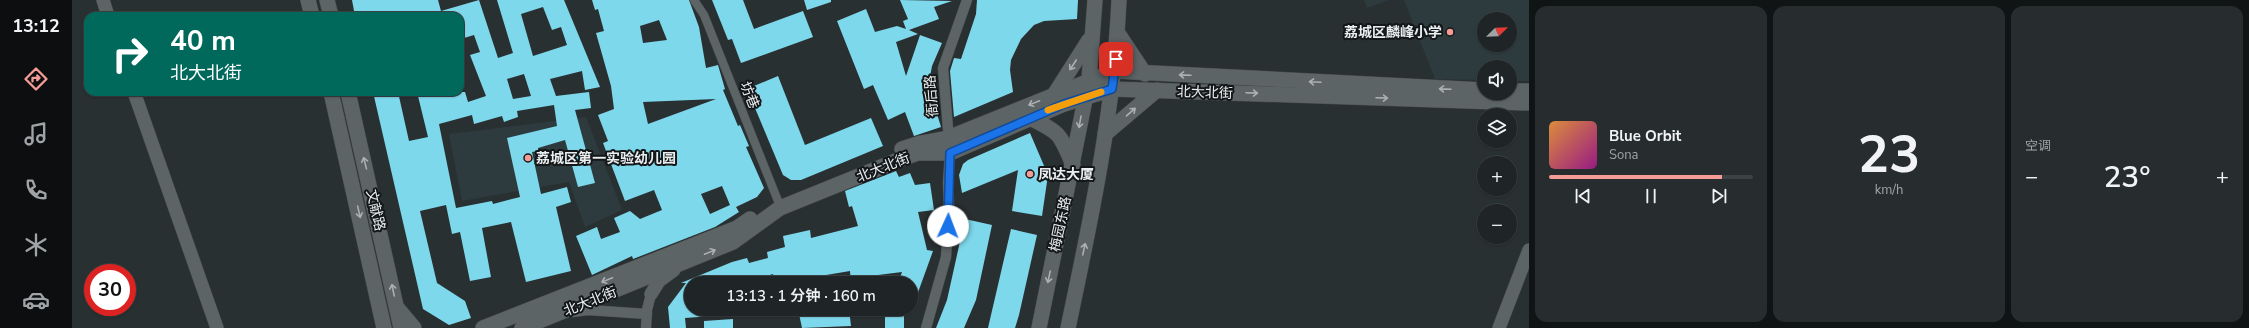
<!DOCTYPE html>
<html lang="zh">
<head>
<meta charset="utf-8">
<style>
	:root { --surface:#1f2426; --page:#272c2e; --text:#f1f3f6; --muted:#a1a4a7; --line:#3c4143; --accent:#f59c96 }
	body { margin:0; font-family:"Nunito Sans","Noto Sans SC",sans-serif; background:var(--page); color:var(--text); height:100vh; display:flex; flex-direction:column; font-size:15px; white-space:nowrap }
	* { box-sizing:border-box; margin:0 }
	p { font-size:13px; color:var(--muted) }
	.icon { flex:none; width:22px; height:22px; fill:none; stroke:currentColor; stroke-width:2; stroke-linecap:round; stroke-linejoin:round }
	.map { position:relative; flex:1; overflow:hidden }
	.panel { display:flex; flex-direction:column; gap:6px; padding:6px; background:#111415; width:720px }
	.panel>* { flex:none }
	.top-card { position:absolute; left:12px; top:12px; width:380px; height:84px; border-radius:12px; box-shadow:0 1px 3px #0004,0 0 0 1px var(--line); background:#00695c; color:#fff; overflow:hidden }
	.needle { width:26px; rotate:67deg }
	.controls { position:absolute; left:1405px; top:12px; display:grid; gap:8px }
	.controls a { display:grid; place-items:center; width:40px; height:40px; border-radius:50%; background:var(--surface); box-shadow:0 1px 3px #0004,0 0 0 1px var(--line); font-size:20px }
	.speed { position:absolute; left:12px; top:264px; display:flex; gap:8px; font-size:20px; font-weight:700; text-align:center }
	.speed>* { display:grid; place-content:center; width:52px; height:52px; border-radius:50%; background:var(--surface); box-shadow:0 1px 3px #0004,0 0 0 1px var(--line); line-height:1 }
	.speed .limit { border:6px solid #d22; background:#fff; color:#111 }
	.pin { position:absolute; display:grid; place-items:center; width:34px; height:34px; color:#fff; margin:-17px; border-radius:8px; box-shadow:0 2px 6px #0006 }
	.me { position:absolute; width:44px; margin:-22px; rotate:2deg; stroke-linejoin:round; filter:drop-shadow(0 0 3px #0008) }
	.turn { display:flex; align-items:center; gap:14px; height:84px; padding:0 20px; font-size:18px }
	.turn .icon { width:52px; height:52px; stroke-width:2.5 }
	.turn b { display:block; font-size:28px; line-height:34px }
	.big { font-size:30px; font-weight:600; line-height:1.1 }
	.panel .tile { flex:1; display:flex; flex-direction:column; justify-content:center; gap:6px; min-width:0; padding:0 14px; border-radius:12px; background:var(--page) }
	.panel .dial { align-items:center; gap:0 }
	.dial b { font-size:52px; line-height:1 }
	.song { display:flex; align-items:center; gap:12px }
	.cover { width:48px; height:48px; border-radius:6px; background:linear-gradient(135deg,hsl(30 70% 55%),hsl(310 70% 35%)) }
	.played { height:4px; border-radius:2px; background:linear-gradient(90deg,var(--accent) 85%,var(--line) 85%) }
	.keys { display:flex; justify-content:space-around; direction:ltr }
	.heat { display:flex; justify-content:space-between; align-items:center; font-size:22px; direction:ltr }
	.panel .tiles { flex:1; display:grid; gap:6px; grid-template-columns:repeat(3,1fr) }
	.trip { position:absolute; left:612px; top:276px; width:234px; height:40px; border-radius:20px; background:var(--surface); box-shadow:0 1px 3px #0004,0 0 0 1px var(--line); font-weight:600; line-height:40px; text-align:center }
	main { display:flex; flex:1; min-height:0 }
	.menu { display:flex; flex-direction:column; width:72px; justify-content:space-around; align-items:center; background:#0c0e0f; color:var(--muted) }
	.menu .icon { width:28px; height:28px }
	.menu .active { color:var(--accent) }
	.menu b { font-size:18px; color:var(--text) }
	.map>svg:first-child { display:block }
	.built { fill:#2d3b3e; fill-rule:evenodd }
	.building { fill:#7ed8ec; fill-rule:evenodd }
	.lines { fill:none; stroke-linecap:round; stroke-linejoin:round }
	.pedestrian-casing { stroke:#464b4d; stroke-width:9 }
	.minor-casing { stroke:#464b4d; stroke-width:11 }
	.tertiary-casing { stroke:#464b4d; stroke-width:14 }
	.secondary-casing { stroke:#464b4d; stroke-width:16 }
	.pedestrian { stroke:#5d6466; stroke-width:8 }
	.minor { stroke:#5d6466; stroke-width:10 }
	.tertiary { stroke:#5d6466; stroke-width:13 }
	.secondary { stroke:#5d6466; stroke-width:15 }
	.oneway { stroke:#abb0b2 }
	.route-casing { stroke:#114b97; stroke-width:10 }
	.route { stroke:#1a73e8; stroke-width:7 }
	.slow { stroke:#f59e0b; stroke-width:7 }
	.poi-dot { fill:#f59c96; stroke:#141718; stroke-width:1.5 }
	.labels { text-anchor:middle; stroke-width:4; stroke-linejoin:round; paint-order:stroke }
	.poi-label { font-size:14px; font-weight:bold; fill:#eaeef0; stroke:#141718; text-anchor:start }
	.street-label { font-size:14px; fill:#eaeef0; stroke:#141718 }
</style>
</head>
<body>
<main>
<nav class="menu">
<b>13:12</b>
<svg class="icon active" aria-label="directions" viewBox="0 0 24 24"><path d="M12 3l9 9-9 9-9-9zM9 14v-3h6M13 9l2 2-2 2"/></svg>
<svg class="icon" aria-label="music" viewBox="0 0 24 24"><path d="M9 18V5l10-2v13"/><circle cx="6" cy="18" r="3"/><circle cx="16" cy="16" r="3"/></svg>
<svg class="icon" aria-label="phone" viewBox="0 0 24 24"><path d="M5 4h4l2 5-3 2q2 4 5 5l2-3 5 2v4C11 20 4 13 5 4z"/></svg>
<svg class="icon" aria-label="climate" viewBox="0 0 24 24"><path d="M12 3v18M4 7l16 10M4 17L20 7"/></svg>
<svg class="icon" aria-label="car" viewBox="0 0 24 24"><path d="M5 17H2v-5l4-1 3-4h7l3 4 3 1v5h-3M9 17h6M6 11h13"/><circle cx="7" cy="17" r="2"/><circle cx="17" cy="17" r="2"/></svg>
</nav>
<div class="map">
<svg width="1457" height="328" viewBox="0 0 1457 328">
	<rect width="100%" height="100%" fill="#293032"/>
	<g class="built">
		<path d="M1292,0H1317L1295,8Z"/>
		<path d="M1332,0H1457V81H1438V67H1412V80L1363,79ZM1412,19H1438V45H1412Z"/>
		<path d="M514,117L550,210L513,227L497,182L390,201L377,134Z"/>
	</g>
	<g class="building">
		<path d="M280,0H366L369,11L407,0L426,58L441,53L425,0H492L528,87L513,90L510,71L478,79L484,96L517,92L519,108L503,110L523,183L506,187L493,140L466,148V151L460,152L469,194L495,187L499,202L484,207L499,271L454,282L439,222L410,228L419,277L398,281L388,232L380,234L374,205L348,211L365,283L393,301L399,318L377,325L351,309L301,92H326L337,141L356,137L345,92H393L396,102L414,96L398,55L408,52L402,35L392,38L388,28V16H283ZM471,7L480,30L489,27L495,45L461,56L449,14ZM452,74L459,96L441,99L435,79ZM482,105L485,126L435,138L448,197L421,204L420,201L384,208L367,124L400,115L402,124L430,116L432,122L446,117L445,111Z"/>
		<path d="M520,0H617L627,27L634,68L646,65L653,89L651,90L666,126L668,125L677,146L674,147L692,188L685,197L664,207L667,212L643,227L561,259L560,256L520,275L504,236L525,227L529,239L548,232L542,218L558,211L568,219L590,210L582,190L553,201L531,143L536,141L526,115L542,109L539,86L524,33L532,31L526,9L523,10ZM587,20L595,40L571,43L568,26ZM644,99L576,124L571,102ZM650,186L658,205L638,214L629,194Z"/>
		<path d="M640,0H671L682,29L731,11L741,37L669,63L660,39L656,40Z"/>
		<path d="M732,0H759V2L735,10Z"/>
		<path d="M828,0L880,1L862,7L867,19L837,30L846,34L824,42L834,76L848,35L870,43L860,66L858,77V91L869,127L842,136L833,112L816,120L801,85L792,89L765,21L794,9L803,32L825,26L834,29L831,21L836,19Z"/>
		<path d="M905,0H1006L1005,19L972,21L962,25L949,39L939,60L938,70L941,92L882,117L878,71L882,58L889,59L904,14Z"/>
		<path d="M706,76L733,145L799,118L811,146L729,180H719L711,175L675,89Z"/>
		<path d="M958,133L976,175L970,216L940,211L946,170L890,193L887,175L891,164L896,160Z"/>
		<path d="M824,171L827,177L838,173L843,185L858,183L862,210L846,212L855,250L861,251L840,309L839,283H826L830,272L798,276L799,283H779L778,271L748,276L749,283H721L719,276L702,280L701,274L681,280L682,283H619V309H640V316L613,318L614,328H598L596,307L614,283H609L660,262L675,258L677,263L696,258L695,252L713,247L711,236L738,230L739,238L786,226L780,206L777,207L773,191Z"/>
		<path d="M893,219L920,225L904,300L892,328H864L875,300Z"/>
		<path d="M939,229L965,235L947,315L943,328H916Z"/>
		<path d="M726,309H777L779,326L730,328Z"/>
		<rect x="813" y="309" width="19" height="19"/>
		<path d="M661,319V328H632V321Z"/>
	</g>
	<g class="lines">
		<defs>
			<path id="pedestrian" d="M622,0L632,15L706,201"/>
			<g id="minor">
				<path d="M500,312L516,310L575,314"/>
				<path d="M574,328L575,310L579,294"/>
				<path d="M854,328L874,257L877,210L876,182L878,153L871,68L895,0"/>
			</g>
			<g id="tertiary">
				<path d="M31,0L36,16"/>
				<path d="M62,92L145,328"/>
				<path d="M579,294L587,281L602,270"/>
				<path d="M1427,328L1457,250"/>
			</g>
			<g id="secondary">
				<path d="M236,0L240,16"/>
				<path d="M255,0L259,16"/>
				<path d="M1047,35L1073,74"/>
				<path d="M1438,91H1457"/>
				<path d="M259,92L312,328"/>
				<path d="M276,92L329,328"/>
				<path d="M982,95L1017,40"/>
				<path d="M958,118C989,133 988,134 1001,165"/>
				<path d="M1033,134L1085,90"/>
				<path d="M830,149L849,143L876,138L1042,71L1412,90"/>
				<path d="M326,309L342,328"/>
				<path d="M411,328L665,228L678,219"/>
				<path d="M450,328L661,242L708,208L829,159L846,153H878L992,104L1040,89L1457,103"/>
				<path d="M967,328L1017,80L1023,0"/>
				<path d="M996,328C1019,219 1042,111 1047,0"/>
			</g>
		</defs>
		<use href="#pedestrian" class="pedestrian-casing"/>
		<use href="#minor" class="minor-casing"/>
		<use href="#tertiary" class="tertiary-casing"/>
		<use href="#secondary" class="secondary-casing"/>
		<use href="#pedestrian" class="pedestrian"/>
		<use href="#minor" class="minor"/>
		<use href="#tertiary" class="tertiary"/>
		<use href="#secondary" class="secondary"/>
	</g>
	<defs><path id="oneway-shaft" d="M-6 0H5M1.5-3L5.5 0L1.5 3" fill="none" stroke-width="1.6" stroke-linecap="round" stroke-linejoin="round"/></defs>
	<g class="oneway">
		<use href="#oneway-shaft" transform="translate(1001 65) rotate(123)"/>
		<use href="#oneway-shaft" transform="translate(1113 75) rotate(-178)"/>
		<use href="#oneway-shaft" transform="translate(1243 82) rotate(-177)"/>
		<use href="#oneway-shaft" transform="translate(1373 89) rotate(-178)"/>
		<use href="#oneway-shaft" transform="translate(1180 93) rotate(2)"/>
		<use href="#oneway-shaft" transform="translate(1310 98) rotate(2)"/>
		<use href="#oneway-shaft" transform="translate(962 103) rotate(158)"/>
		<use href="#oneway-shaft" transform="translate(1059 112) rotate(-41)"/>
		<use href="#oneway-shaft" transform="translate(1008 122) rotate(100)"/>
		<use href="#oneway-shaft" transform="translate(293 163) rotate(-104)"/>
		<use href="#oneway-shaft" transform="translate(287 212) rotate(77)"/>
		<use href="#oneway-shaft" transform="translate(1012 249) rotate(-78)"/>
		<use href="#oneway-shaft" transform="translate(638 252) rotate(-22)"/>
		<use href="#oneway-shaft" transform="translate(977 277) rotate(102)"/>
		<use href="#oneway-shaft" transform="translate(535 280) rotate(158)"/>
		<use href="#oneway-shaft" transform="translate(321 290) rotate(-102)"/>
	</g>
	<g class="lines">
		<defs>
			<path id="route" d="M876,226L878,153L992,104L1040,89L1044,59"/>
		</defs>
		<use href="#route" class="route-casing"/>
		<use href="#route" class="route"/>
		<path class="slow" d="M976,110L1029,92"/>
	</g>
	<g class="poi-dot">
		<circle cx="1378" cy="32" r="4"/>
		<circle cx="456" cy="158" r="4"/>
		<circle cx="958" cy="174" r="4"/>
	</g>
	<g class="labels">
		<g class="poi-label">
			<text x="1370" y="37" text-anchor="end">荔城区麟峰小学</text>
			<text x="464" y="163">荔城区第一实验幼儿园</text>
			<text x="966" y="179">凤达大厦</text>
		</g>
		<g class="street-label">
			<text transform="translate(1133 92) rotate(2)" y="5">北大北街</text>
			<text transform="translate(678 95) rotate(68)" y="5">坊巷</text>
			<text transform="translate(859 96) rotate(-94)" y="5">衙后路</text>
			<text transform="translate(811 167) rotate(-22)" y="5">北大北街</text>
			<text transform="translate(304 210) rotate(77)" y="5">文献路</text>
			<text transform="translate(988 224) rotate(-78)" y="5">梅园东路</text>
			<text transform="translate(518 301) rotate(-22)" y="5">北大北街</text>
		</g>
	</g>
</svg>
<div class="controls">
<a><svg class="needle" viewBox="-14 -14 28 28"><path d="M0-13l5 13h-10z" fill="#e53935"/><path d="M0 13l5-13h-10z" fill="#a1a4a7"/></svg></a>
<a><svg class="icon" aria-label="sound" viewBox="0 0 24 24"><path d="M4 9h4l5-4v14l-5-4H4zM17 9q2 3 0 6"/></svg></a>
<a><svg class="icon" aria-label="layers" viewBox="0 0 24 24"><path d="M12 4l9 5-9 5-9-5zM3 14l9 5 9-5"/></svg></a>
<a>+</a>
<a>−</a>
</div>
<div class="speed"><div class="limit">30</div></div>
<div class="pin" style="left:1044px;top:59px;background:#d93025"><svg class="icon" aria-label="arrive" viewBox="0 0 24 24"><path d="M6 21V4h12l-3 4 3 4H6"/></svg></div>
<svg class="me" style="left:876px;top:226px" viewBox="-20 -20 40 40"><circle r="19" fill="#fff"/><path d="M0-13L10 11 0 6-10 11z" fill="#1a73e8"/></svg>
<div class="trip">13:13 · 1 分钟 · 160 m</div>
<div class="top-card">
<div class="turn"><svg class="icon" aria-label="right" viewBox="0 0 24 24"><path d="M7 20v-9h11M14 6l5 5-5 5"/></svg><div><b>40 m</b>北大北街</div></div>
</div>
</div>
<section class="panel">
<div class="tiles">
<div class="tile">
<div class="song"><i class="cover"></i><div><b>Blue Orbit</b><p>Sona</p></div></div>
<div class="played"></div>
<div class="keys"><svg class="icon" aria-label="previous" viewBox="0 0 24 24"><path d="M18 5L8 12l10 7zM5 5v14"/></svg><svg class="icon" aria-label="pause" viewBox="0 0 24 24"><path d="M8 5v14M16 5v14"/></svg><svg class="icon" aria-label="next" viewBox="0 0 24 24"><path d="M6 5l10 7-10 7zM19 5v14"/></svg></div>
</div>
<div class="tile dial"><b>23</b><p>km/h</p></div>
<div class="tile"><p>空调</p>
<div class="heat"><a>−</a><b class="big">23°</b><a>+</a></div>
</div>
</div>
</section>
</main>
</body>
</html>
